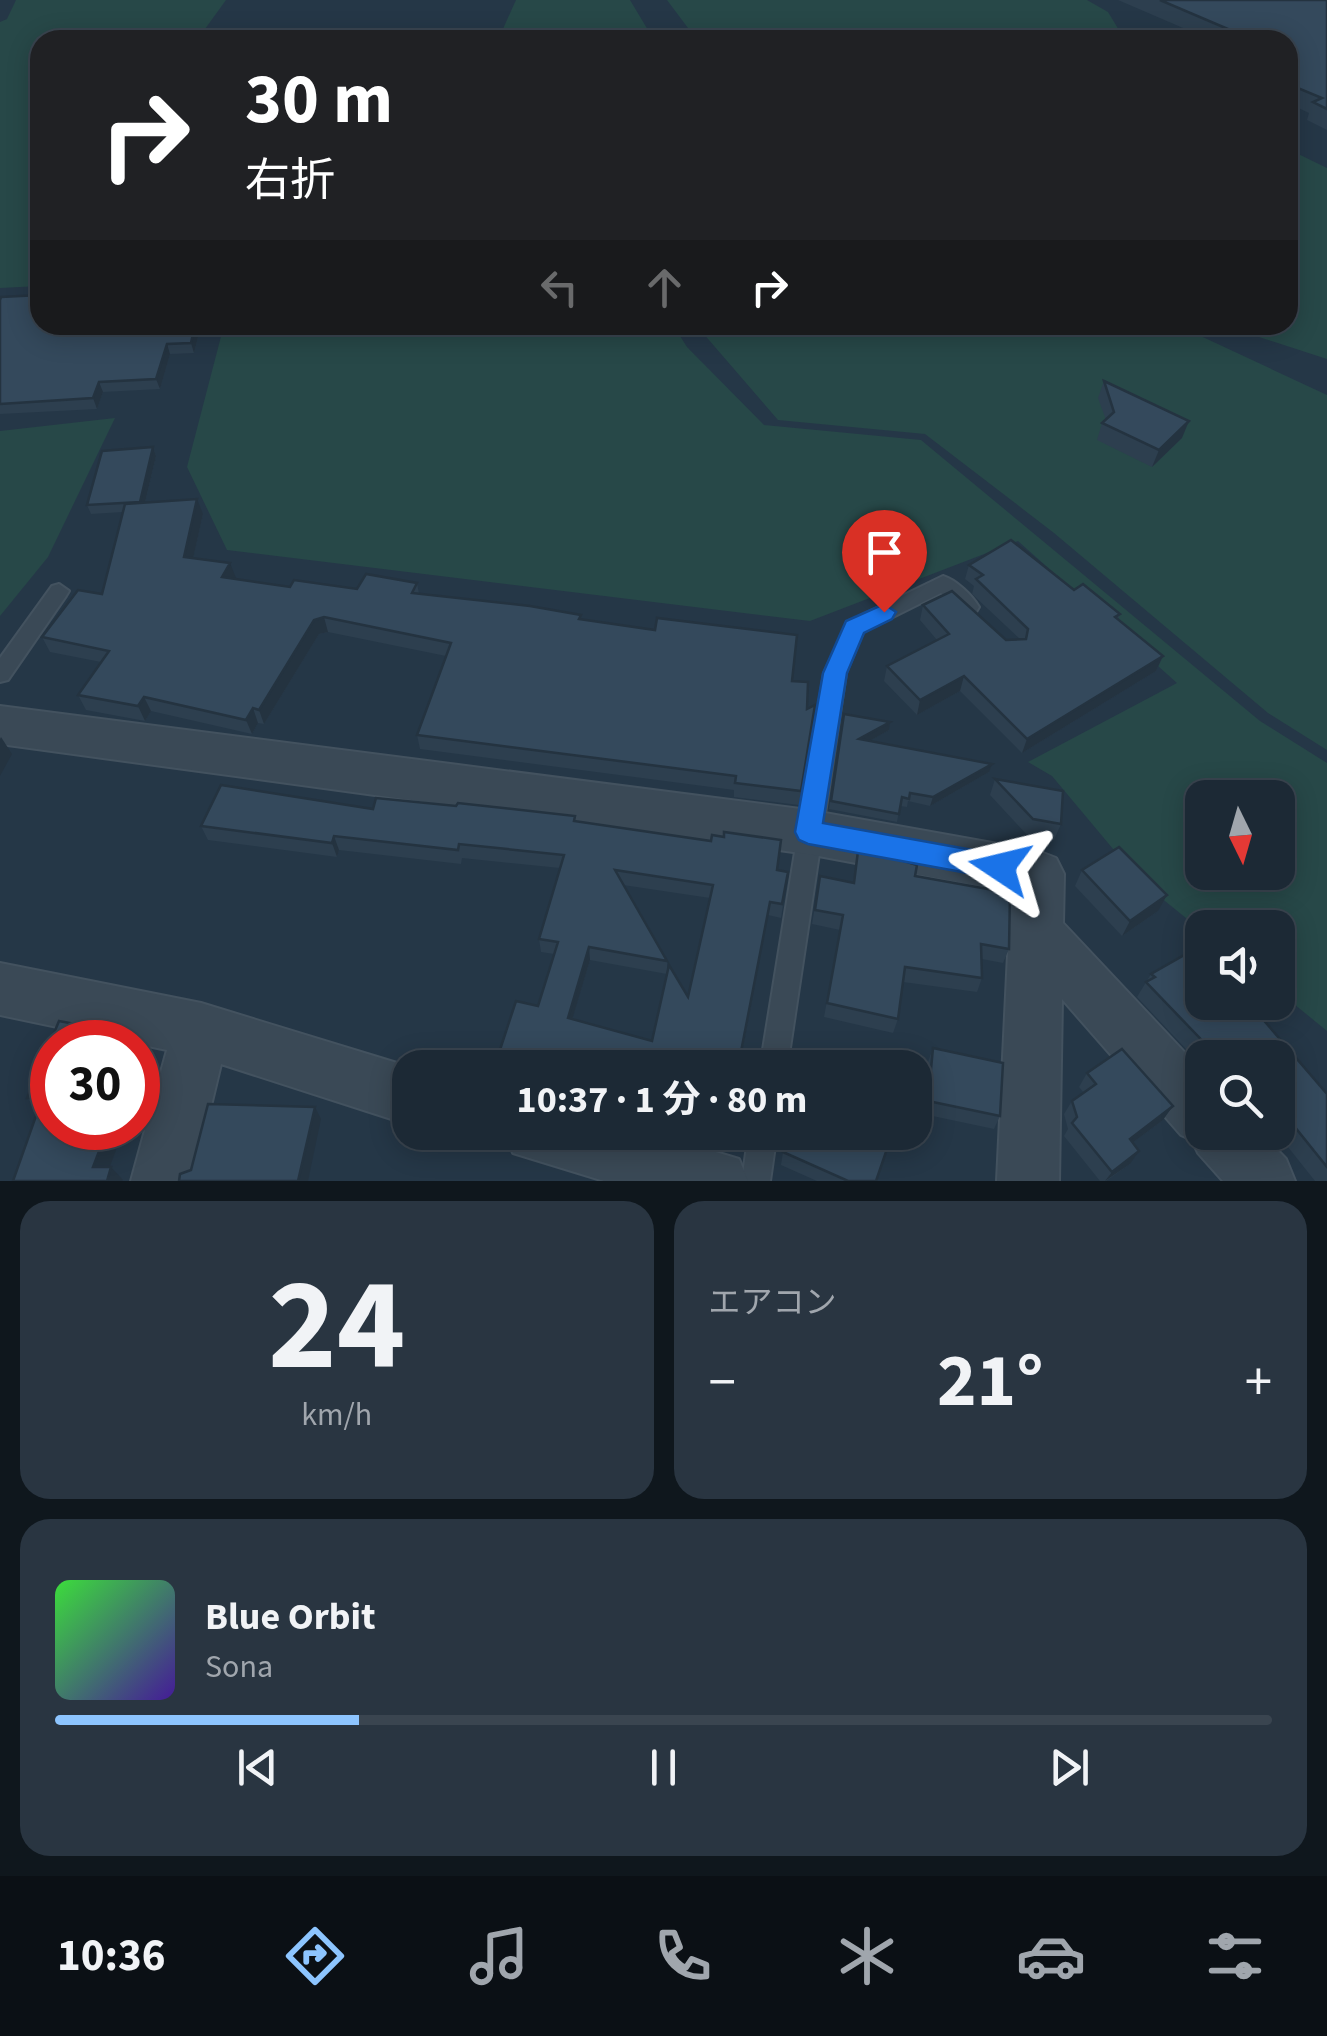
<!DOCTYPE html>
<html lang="ja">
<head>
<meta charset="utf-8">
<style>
	:root { --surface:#1c2935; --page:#293541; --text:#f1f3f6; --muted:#a0a6ad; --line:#3a4550; --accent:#8dc5ff }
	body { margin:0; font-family:"Source Sans 3","Noto Sans JP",sans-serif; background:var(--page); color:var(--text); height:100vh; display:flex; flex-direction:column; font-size:38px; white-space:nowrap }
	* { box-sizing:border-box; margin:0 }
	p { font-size:32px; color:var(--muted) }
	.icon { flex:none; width:55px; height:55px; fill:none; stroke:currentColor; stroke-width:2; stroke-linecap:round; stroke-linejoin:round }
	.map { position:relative; height:1181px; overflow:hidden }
	.side { display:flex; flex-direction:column; gap:20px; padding:20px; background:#0f171d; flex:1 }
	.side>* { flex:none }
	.hud { position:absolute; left:30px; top:30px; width:1268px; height:305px; border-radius:30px; box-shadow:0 5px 25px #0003,0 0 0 2px var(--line); background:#202124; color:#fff; overflow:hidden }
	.needle { width:65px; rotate:175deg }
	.tools { position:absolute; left:1185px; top:780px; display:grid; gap:20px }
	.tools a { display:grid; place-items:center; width:110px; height:110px; border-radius:20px; background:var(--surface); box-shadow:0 5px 25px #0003,0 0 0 2px var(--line); font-size:50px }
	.speed { position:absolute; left:30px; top:1020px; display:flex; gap:20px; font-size:50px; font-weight:700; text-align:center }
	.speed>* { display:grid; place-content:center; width:130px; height:130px; border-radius:50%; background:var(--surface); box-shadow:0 5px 25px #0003,0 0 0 2px var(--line); line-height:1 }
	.speed .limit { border:15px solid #d22; background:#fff; color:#111 }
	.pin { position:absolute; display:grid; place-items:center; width:85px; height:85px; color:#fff; margin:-102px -42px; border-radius:50% 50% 50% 0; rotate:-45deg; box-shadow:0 0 10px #0007 }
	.pin .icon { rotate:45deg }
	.me { position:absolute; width:110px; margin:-55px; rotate:280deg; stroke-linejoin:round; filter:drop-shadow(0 0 8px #0008) }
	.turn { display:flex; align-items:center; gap:35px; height:210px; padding:0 50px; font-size:45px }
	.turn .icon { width:130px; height:130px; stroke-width:2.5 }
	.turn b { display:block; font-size:70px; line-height:85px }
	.lanes { display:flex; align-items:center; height:95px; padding:0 50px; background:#0003; justify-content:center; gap:50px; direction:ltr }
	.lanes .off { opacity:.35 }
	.big { font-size:75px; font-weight:700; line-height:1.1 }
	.side .tile { flex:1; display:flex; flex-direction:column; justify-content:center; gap:15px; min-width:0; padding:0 35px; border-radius:30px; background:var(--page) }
	.side .dial { align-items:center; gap:0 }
	.dial b { font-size:130px; line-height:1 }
	.song { display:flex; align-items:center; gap:30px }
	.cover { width:120px; height:120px; border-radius:15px; background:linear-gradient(135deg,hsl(120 70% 55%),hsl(260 70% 35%)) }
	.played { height:10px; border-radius:5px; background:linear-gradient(90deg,var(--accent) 25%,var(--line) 25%) }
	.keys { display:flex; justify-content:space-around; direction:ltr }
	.heat { display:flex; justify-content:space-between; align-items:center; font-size:55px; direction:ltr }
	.side .tiles { flex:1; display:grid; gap:20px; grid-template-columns:1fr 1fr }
	.tile:last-child { grid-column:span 2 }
	.trip { position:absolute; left:392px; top:1050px; width:540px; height:100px; border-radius:30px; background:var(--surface); box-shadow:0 5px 25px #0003,0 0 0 2px var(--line); font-weight:700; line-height:100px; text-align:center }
	.tabs { display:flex; height:160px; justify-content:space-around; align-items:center; background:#0b1015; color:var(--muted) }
	.tabs .icon { width:70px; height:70px }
	.tabs .on { color:var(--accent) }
	.tabs b { font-size:45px; color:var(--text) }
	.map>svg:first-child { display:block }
	.green { fill:#274848; fill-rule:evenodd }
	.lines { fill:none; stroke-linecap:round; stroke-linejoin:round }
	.service-casing { stroke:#43525f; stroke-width:4 }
	.minor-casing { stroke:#43525f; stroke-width:4 }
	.service { fill:#3a4956; fill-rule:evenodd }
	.minor { fill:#3a4956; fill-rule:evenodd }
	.wall { fill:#2d3f4f; fill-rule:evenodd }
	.shaded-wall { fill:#243340 }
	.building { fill:#34495c; stroke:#243340; stroke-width:2.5; fill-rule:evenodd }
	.route { fill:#1a73e8; stroke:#114b97; stroke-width:2.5 }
</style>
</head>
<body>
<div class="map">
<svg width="1327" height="1181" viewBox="0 0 1327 1181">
	<rect width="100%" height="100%" fill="#253747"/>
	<g class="green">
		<path d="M16,0H226L197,40H40V286L0,288V22L7,19Z"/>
		<path d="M516,0H630L654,40H498Z"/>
		<path d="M667,0H1087L1108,12L1125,40H697Z"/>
		<path d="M1288,149L1327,168V359L1222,325H1288Z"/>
		<path d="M224,325H673L687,347L764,425L921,440L1260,721L1327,763V1031L1278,991V928H1202V931L1139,880L1052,776L1028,762L1177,683L1018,541L810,621L227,550L187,467ZM1202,798H1278V872H1202Z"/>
		<path d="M696,325H1177L1327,395V750L1268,713L1054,533L925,434L778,420Z"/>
		<path d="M115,418L48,557L0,616V431Z"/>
	</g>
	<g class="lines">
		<defs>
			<g id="service">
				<path d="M943,576C956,580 972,595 979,607L976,612H962L941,593L863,632L846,673L787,1068H760L824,673L848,622Z"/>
				<path d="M59,584L69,591L66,596L8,680L0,682V658L52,586Z"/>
				<path d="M749,1132H777L770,1181H742Z"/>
			</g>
			<g id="minor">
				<path d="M0,706L808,810L1038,851L1056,858L1064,874L1063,923L1202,1071V1132H1260L1286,1159L1295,1181H1223L1198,1153L1192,1140L1181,1135L1062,999L1059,1181H997L1011,892L808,854L0,744Z"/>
				<path d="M0,963L201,1003L410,1067V1125L221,1064L193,1181H131L167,1050L0,1015Z"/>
				<path d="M504,1132H649L739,1159L748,1181H604L513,1153Z"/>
			</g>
		</defs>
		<use href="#service" class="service-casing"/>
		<use href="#minor" class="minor-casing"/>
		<use href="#service" class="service"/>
		<use href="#minor" class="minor"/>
	</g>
	<g class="wall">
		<path d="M1118,0H1327V130L1307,120L1309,113L1288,103V40H1211Z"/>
		<path d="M0,300L40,325H201L194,353L170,354L160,389L103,392L97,409L0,414Z"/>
		<path d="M1104,381L1182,438L1152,467L1097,440L1102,423L1106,420L1098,398Z"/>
		<path d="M153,447L156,456L145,503L203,514L193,558L235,579L290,587L357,589L417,583L419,594L581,619L792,681L807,709L815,705L799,805L734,797V790L420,749L417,735L446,656L328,632L319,634L264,724L258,723L252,734L151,711L145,721L86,710L78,695L101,662L50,652L42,637L102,594L123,512L91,514L87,505Z"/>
		<path d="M969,565L1074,590L1120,614L1118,620L1163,656L1156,671L1022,753L960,691L917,715L884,681L887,666L937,640L920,620L923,605L1006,640L1020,639L972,594L974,586L965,579Z"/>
		<path d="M844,714L889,730L869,741L989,772L930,806L908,801L907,807L900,806L897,822L829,809Z"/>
		<path d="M995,779L1061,824L1054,840L1027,835L990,795Z"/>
		<path d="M373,809L575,821L788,872L781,918L768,915L739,1068H494L538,1006L554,954L541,952L539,939L560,868L462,858L461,864L339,850L337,857L208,840L201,826ZM623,885L710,898L688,997L652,1041L572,1019L590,960L667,974V961Z"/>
		<path d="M858,851L915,876L1009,949L1003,963L982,959V978L977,992L903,982L898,1019L893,1033L824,1017L840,930L812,924L820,876L853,882Z"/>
		<path d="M1082,870L1158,911L1122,936L1075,886Z"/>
		<path d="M1151,974L1202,1002L1327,1094V1181H1315L1276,1132H1278V1058H1202V1066L1137,997Z"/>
		<path d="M59,1021L117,1032L126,1042H52V1128H124L109,1167H111L122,1181H13L38,1110L27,1098Z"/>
		<path d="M933,1048L1000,1116L994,1129L923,1114L928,1062Z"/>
		<path d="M1087,1073L1163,1120L1132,1143L1130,1164L1106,1181H1100L1064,1136L1068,1129L1064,1114L1072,1101L1084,1093L1079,1087Z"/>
		<path d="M686,1132H728L726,1141Z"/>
		<path d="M783,1152L876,1181H817L781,1165Z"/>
	</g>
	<g class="shaded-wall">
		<path d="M195,325H201L194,353L191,343Z"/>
		<path d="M167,344L170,354L160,389L156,379Z"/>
		<path d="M99,382L103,392L97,409L93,398Z"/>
		<path d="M1189,421L1182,438L1152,467L1159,450Z"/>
		<path d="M153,447L156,456L143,511L140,502Z"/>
		<path d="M197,499L203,514L190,572L184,557Z"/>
		<path d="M230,563L236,578L228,592L222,577Z"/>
		<path d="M324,617L328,632L319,634L264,724L259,710L314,620Z"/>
		<path d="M1163,656L1156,671L1022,753L1027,739Z"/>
		<path d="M964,676L960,691L917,715L920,700Z"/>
		<path d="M144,697L151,711L145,721L138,706Z"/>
		<path d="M253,708L258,723L252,734L246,720Z"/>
		<path d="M890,722L889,730L857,748L859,739Z"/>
		<path d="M1,737L12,754L0,776V739Z"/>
		<path d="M992,764L989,772L930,806L933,797Z"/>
		<path d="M334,836L339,850L337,857L332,843Z"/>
		<path d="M1167,895L1158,911L1122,936L1130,921Z"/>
		<path d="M589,947L590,960L569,1030L568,1018Z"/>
		<path d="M117,1032L126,1042H113Z"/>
		<path d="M138,1059L145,1069L138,1089Z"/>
		<path d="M1173,1106L1163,1120L1120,1152L1130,1139Z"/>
		<path d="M315,1107L321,1119L308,1181H298Z"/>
		<path d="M108,1128H124L105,1180L93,1167Z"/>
		<path d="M1139,1151L1130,1164L1105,1181L1112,1172Z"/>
		<path d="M111,1167L123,1180L122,1181H107Z"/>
	</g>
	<g class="building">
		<path d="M1160,0H1327V109L1313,102L1322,98L1288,84V40H1215L1235,32Z"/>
		<path d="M40,295V325H195L191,343L167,344L156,379L99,382L93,398L0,404V300L1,297Z"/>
		<path d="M1104,381L1189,421L1159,450L1102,423L1114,412Z"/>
		<path d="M153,447L140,502L87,505L102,451Z"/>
		<path d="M197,499L184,557L230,563L222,577L290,587L294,580L357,589L366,574L417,583L412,593L530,606L581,615L579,619L655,630L657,618L797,635L792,681L808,682L807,709L815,705L801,791L735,783L736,776L417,735L451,643L324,617L314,620L259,710L253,708L246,720L144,697L138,706L78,695L109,651L42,637L78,590L102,594L125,504Z"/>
		<path d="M1011,540L1074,590L1083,584L1120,614L1115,617L1163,656L1027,739L964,676L920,700L887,666L949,634L923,605L952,591L1006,640L1026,639L1028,629L976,579L983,575L969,565Z"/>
		<path d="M844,714L890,722L859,739L992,764L933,797L910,793L909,799L902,797L899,814L831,801Z"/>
		<path d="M995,779L1063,791L1061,824L1033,819Z"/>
		<path d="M221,785L373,809L376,798L456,806L458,803L575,816L574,821L711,841L712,835L724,837V832L781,840L777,870L788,872L782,904L770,902L739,1062L719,1057L716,1068H597L556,1056L553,1068H494L516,1001L538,1006L558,942L539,939L564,855L459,844L458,850L334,836L332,843L201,826ZM615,870L713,885L688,997L669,965L652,1041L568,1018L589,947L667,961Z"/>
		<path d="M1119,847L1167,895L1130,921L1082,870Z"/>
		<path d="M858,851L894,858L917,865L915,876L1010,893L1009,949L981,944L982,978L905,967L898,1019L827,1003L843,915L815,910L820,876L854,883Z"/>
		<path d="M1202,945V1002H1248L1327,1094V1167L1278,1106V1058H1216V1055L1146,982L1155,977L1151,974Z"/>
		<path d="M59,1021L117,1032L113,1042H52V1128H108L93,1167H111L107,1181H13L42,1099L27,1098Z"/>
		<path d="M933,1048L1003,1063L1000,1116L928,1101Z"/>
		<path d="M1122,1049L1173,1106L1130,1139L1139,1151L1112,1172L1072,1123L1077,1117L1072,1101L1096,1084L1087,1073Z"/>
		<path d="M208,1104L315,1107L298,1181H179L180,1174L191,1170Z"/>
		<path d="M791,1132H849L887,1149L876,1181H848L783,1152Z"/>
	</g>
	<path class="route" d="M884,604L896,612L892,619L864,633L847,673L823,823L1000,855L1010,859L1014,867L1010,876L1000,879L808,844L799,840L795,832L823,673L846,621Z"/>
</svg>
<div class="tools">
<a><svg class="needle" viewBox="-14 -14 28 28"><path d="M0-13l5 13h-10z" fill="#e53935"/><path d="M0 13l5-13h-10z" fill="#a0a6ad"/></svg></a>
<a><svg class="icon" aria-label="sound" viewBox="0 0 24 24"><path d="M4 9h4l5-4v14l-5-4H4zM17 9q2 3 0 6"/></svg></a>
<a><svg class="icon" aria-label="search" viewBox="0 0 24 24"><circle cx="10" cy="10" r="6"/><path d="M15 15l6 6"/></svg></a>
</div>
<div class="speed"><div class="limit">30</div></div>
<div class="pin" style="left:884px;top:612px;background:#d93025"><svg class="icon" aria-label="arrive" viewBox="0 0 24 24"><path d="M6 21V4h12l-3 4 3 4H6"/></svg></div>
<svg class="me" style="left:1000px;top:867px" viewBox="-20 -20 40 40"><path d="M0-17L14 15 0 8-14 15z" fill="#1a73e8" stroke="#fff" stroke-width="4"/></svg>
<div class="trip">10:37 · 1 分 · 80 m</div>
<div class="hud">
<div class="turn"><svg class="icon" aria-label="right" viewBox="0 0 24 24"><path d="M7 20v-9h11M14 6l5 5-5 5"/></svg><div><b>30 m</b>右折</div></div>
<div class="lanes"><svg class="icon off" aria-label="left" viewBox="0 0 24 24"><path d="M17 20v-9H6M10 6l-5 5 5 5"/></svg><svg class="icon off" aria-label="ahead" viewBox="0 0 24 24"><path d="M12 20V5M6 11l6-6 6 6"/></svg><svg class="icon" aria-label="right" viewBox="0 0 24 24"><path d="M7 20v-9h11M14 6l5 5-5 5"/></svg></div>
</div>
</div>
<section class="side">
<div class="tiles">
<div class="tile dial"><b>24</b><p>km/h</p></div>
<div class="tile"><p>エアコン</p>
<div class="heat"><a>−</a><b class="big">21°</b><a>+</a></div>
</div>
<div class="tile">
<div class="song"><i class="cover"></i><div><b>Blue Orbit</b><p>Sona</p></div></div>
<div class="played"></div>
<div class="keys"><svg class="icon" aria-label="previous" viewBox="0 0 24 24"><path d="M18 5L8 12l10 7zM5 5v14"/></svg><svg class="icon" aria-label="pause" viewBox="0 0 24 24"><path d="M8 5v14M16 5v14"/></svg><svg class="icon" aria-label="next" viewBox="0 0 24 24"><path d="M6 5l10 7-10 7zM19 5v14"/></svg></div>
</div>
</div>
</section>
<nav class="tabs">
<b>10:36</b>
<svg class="icon on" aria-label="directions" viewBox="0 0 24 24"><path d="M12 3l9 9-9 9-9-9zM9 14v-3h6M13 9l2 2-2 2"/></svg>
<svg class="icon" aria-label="music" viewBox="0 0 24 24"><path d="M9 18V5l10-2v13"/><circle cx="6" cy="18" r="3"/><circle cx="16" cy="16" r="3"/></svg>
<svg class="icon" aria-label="phone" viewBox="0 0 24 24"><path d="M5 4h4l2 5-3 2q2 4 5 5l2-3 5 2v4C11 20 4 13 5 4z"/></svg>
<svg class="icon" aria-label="climate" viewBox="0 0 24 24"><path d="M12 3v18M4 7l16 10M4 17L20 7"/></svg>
<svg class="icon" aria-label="car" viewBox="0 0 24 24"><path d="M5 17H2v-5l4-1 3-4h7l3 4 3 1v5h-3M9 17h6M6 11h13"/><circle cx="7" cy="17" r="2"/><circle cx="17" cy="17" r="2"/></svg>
<svg class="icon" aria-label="filters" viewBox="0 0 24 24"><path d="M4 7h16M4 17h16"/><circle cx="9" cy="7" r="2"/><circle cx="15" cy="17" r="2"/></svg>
</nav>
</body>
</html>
